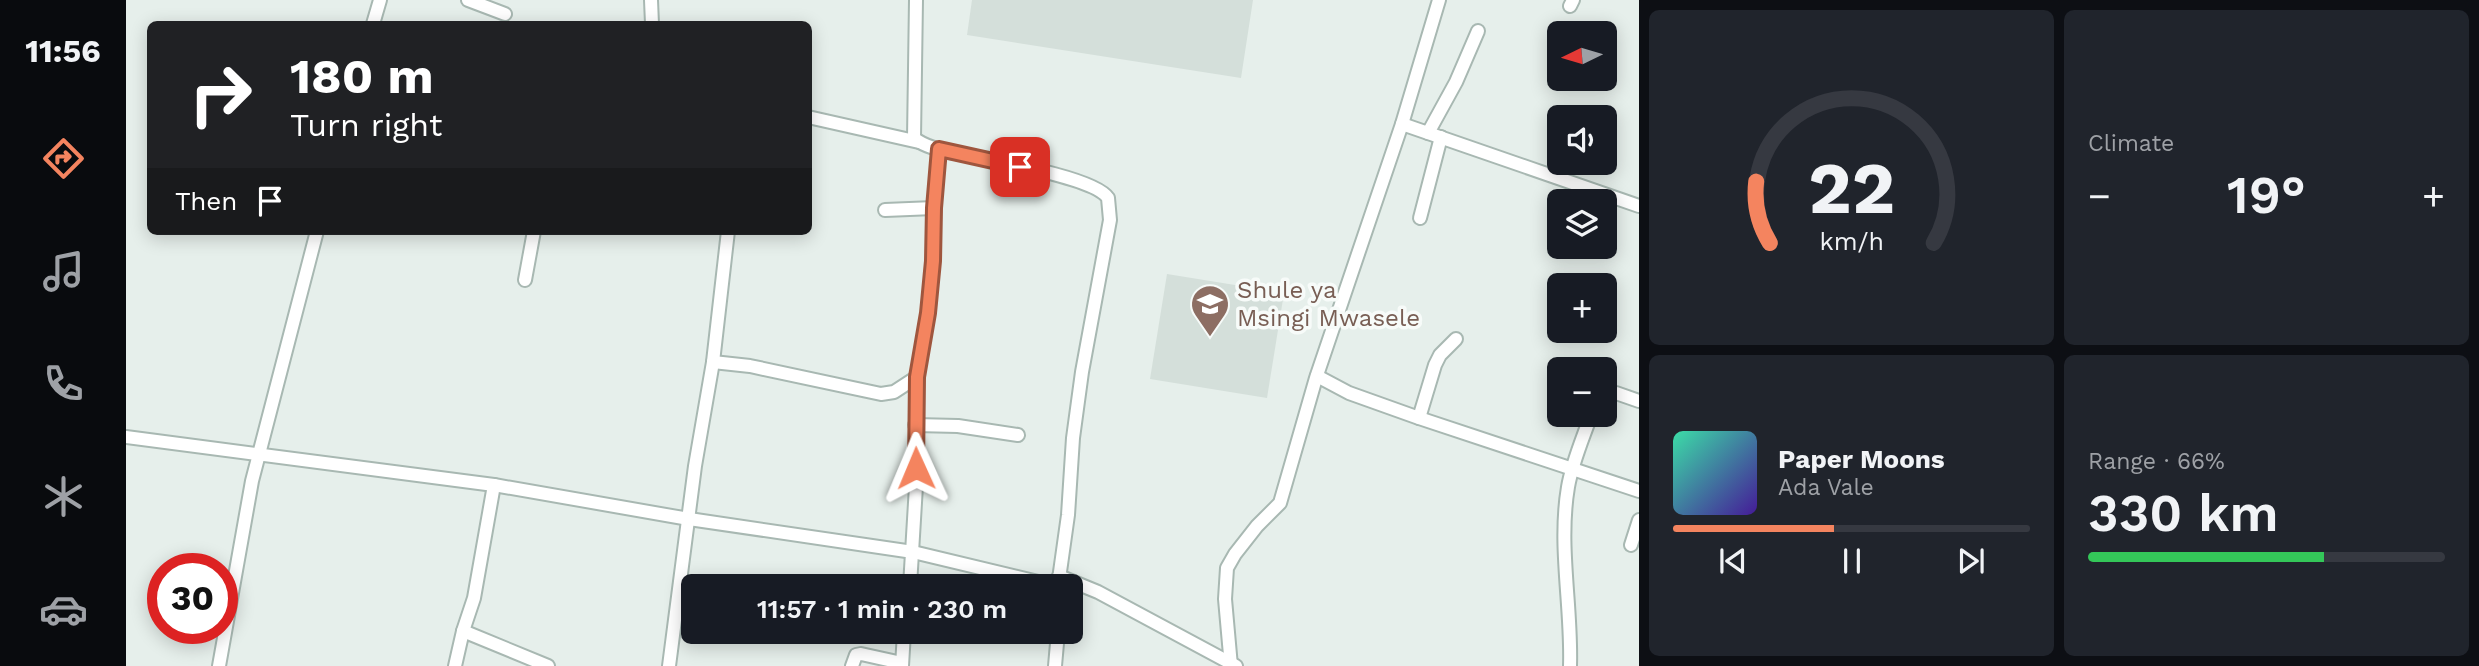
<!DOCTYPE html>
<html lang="en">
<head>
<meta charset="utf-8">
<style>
	:root { --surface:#171b24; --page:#20242c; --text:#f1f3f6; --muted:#9ea1a6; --line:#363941; --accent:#f4845f }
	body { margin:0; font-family:"Work Sans",sans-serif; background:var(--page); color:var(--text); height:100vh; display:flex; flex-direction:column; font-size:26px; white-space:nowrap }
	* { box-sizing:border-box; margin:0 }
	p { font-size:23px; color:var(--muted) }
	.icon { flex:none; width:38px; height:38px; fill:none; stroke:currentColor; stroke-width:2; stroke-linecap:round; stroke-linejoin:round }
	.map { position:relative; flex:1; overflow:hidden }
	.panel { display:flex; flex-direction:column; gap:10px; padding:10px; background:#0d0f14; width:840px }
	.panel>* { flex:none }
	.top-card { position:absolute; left:21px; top:21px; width:665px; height:214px; border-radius:10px; box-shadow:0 4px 18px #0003; background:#202124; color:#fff; overflow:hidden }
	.needle { width:46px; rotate:265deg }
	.buttons { position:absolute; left:1421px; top:21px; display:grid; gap:14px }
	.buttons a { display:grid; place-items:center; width:70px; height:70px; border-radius:10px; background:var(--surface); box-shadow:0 4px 18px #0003; font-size:35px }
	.speed { position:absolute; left:21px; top:553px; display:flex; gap:14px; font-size:35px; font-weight:700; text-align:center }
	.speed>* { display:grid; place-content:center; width:91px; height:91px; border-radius:50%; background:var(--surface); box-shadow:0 4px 18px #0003; line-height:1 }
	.speed .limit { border:10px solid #d22; background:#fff; color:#111 }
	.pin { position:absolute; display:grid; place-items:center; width:60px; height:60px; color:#fff; margin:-30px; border-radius:14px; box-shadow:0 4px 10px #0006 }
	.me { position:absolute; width:77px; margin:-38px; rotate:359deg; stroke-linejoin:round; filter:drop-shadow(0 0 5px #0008) }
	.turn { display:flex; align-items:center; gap:24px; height:147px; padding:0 28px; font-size:32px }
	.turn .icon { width:91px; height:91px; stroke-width:2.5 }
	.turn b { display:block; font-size:49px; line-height:60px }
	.then { display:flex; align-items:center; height:66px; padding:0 28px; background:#0003; gap:14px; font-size:26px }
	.big { font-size:52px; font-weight:600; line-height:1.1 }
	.panel .widget { flex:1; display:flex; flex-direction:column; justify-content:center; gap:10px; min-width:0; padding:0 24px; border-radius:10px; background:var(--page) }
	.panel .dial { align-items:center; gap:0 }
	.dial svg { height:182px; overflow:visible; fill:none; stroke:var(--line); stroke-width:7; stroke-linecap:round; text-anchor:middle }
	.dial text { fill:var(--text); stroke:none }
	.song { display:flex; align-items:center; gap:21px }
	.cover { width:84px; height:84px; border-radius:10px; background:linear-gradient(135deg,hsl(160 70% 55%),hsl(260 70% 35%)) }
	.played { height:7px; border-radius:4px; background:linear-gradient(90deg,var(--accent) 45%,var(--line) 45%) }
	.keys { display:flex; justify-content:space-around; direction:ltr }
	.heat { display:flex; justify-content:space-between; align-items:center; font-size:38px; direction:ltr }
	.charge { height:10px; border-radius:5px; background:linear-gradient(90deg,#34c759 66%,var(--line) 0) }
	.panel .tiles { flex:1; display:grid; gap:10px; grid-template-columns:repeat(2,1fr) }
	.trip { position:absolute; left:555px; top:574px; width:402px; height:70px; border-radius:10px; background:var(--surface); box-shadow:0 4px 18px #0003; font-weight:600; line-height:70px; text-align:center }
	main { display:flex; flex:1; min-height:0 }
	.tabs { display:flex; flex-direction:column; width:126px; justify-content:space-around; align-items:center; background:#090b0e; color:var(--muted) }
	.tabs .icon { width:49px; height:49px }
	.tabs .active { color:var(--accent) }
	.tabs b { font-size:32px; color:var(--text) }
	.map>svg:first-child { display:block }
	.built { fill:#d4dfda }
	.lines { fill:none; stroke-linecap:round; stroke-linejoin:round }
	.minor-casing { stroke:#a8b8b2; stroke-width:16 }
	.minor { stroke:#fff; stroke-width:12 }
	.route-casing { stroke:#9f563e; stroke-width:18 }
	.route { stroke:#f4845f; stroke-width:12 }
	.labels { text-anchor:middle; stroke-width:7; stroke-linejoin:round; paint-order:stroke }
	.education-label { font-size:24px; fill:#785e54; stroke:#f7fbf9; text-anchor:start }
</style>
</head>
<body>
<main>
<nav class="tabs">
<b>11:56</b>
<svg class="icon active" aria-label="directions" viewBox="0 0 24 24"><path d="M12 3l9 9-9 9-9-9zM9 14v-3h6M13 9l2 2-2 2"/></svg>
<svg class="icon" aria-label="music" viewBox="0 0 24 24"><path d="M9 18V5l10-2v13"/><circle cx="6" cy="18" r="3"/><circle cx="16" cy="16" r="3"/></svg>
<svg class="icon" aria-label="phone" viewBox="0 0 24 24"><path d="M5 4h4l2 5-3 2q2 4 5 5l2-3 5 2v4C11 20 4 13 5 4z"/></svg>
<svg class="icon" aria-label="climate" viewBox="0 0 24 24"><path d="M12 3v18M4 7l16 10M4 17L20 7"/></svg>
<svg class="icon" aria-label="car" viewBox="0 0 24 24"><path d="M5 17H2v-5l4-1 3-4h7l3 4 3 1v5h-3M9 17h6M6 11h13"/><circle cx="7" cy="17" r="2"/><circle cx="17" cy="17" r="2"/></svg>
</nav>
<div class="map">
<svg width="1513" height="666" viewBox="0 0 1513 666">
	<rect width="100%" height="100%" fill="#e6efeb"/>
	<g class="built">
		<path d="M846,0H1127L1115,78L841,35Z"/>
		<path d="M1041,274L1158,293L1141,398L1024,379Z"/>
	</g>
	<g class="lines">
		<defs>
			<g id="minor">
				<path d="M342,0L379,14"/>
				<path d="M525,0L526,24"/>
				<path d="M790,0L788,138C800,148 819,151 834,154C862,160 969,177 982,198L984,220L956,372L947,438L942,515L932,586"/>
				<path d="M1444,6L1447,0"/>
				<path d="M247,24L254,0"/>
				<path d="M682,117L793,142"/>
				<path d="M1276,124L1513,206"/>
				<path d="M1302,133L1330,82L1352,31"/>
				<path d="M759,210L808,208"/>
				<path d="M1294,218L1315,137"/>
				<path d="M399,280L408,231"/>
				<path d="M587,362L624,366L755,394L768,392L791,377"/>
				<path d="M1191,376L1223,393L1293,418L1513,491"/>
				<path d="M1479,396L1490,393L1513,401"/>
				<path d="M1293,418L1309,365L1314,355L1330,339"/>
				<path d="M789,425L832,426L892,435"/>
				<path d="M0,437L368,485L563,519L787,552L929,586"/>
				<path d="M1505,545L1513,520"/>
				<path d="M933,576L972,592L1110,666"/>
				<path d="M784,586L790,486L791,377L802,313L807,261L808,208L813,149"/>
				<path d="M337,631L348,598L368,485"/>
				<path d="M93,666L126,481L191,231"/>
				<path d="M329,666L337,631L422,666"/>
				<path d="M543,666L569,466L587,362L602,231"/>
				<path d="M726,666L730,655L735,654L776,663"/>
				<path d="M776,666L778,632"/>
				<path d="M929,666L932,632"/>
				<path d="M1105,666L1099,599L1101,568L1109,554L1131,526L1154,503L1190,378L1276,124L1313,0"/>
				<path d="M1444,666C1446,607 1432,546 1442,487C1446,463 1457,438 1465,415"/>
			</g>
		</defs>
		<use href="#minor" class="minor-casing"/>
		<use href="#minor" class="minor"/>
	</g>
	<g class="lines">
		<defs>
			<path id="route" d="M790,468L791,377L802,313L807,261L808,208L813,149L894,167"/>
		</defs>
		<use href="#route" class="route-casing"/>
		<use href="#route" class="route"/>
	</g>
	<defs>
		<symbol id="school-pin" viewBox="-11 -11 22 30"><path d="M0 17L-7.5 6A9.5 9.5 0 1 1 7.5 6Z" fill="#8d6e63" stroke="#f7fbf9"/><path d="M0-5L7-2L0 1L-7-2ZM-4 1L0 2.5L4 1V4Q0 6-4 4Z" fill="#fff"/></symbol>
	</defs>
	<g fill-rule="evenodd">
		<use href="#school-pin" x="1062" y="282" width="44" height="60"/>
	</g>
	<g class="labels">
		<g class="education-label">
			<text x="1111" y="298">Shule ya<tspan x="1111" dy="28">Msingi Mwasele</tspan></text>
		</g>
	</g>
</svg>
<div class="buttons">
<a><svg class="needle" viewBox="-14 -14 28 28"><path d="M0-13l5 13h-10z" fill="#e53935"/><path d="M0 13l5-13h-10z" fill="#9ea1a6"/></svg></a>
<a><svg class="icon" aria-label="sound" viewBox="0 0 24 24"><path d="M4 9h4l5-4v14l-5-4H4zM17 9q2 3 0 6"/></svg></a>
<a><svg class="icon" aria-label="layers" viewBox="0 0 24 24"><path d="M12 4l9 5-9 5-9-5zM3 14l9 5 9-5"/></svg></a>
<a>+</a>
<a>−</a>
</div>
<div class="speed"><div class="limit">30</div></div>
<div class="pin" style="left:894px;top:167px;background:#d93025"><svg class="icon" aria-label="arrive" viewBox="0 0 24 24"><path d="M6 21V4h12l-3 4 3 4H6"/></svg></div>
<svg class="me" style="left:790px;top:468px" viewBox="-20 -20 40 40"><path d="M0-17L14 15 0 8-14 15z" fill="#f4845f" stroke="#fff" stroke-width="4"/></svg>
<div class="trip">11:57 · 1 min · 230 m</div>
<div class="top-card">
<div class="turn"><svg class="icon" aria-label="right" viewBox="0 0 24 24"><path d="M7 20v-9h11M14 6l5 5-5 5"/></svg><div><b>180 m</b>Turn right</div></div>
<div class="then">Then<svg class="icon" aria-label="arrive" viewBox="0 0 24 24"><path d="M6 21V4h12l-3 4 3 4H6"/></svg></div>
</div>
</div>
<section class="panel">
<div class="tiles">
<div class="widget dial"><svg viewBox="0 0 100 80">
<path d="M14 69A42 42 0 1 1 86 69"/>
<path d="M14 69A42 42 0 0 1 8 42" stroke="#f4845f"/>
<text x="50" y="56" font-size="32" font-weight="700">22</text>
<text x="50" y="72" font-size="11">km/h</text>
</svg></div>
<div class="widget"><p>Climate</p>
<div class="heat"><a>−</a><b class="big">19°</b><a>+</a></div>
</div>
<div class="widget">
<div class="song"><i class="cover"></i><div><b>Paper Moons</b><p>Ada Vale</p></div></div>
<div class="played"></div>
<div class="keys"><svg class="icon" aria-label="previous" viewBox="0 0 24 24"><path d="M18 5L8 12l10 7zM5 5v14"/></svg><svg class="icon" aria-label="pause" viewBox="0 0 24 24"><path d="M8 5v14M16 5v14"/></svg><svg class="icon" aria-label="next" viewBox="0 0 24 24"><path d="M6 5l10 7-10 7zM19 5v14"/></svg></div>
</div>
<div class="widget"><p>Range · 66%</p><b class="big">330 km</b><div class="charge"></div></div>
</div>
</section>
</main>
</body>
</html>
